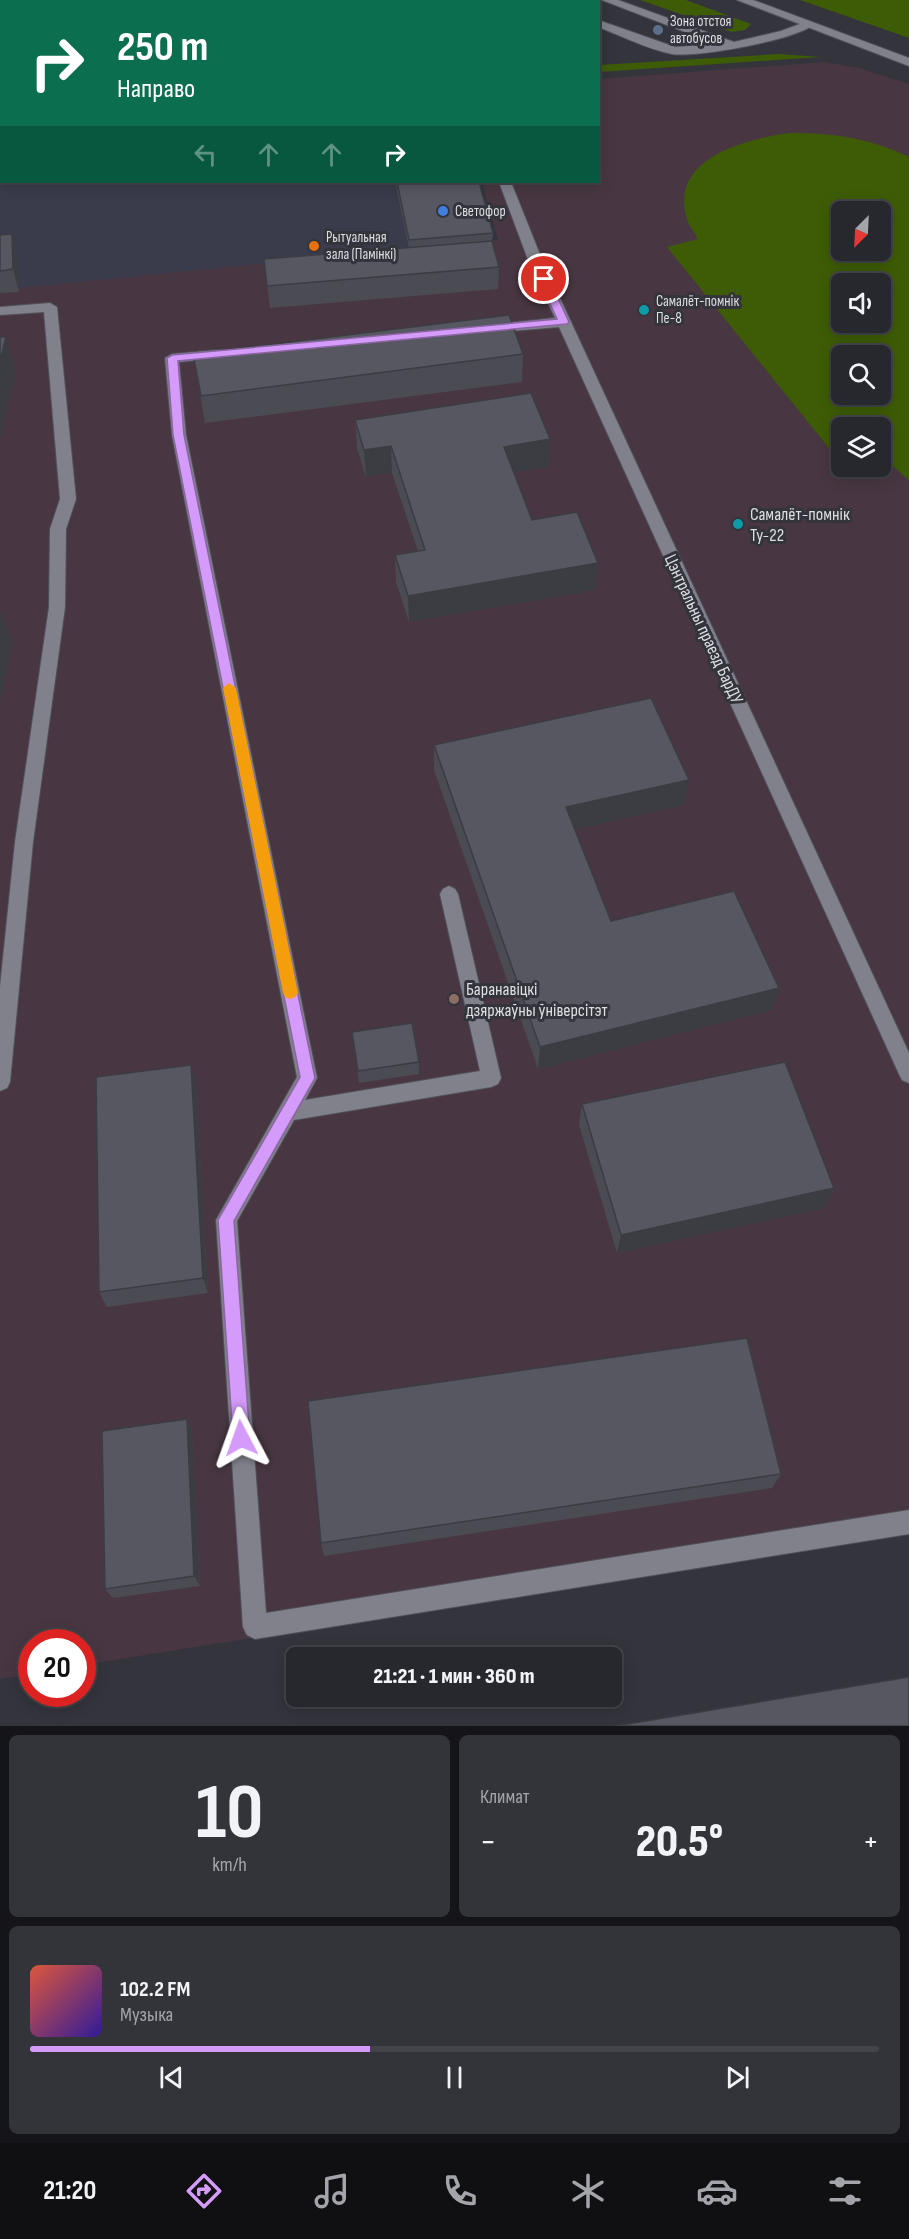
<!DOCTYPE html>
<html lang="ru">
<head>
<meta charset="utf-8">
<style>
	:root { --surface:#27272e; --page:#33333a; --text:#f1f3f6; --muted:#a4a5aa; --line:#43444a; --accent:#d59bfa }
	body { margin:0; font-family:"Sofia Sans Condensed",sans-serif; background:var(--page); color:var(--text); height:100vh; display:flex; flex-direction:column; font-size:22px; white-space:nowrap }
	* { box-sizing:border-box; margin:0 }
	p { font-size:20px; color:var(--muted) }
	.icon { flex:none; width:33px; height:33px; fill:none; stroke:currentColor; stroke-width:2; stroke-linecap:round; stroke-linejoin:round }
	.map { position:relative; height:1726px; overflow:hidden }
	.sheet { display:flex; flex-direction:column; gap:9px; padding:9px; background:#151519; flex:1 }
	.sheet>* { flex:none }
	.top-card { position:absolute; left:0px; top:0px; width:600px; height:183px; box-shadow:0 3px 15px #0003,0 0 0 2px var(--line); background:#0b6e4f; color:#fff; overflow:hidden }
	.needle { width:39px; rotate:204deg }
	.tools { position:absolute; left:831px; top:201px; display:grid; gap:12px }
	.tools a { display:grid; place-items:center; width:60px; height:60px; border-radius:9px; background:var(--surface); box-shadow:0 3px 15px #0003,0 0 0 2px var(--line); font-size:30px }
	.speed { position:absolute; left:18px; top:1629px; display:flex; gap:12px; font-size:30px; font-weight:700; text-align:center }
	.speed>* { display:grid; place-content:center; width:78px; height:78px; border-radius:50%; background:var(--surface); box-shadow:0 3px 15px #0003,0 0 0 2px var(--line); line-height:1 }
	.speed .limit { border:9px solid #d22; background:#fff; color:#111 }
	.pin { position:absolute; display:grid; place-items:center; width:51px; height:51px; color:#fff; margin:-26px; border:3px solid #fff; border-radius:50%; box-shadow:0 2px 6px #0007 }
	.me { position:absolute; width:66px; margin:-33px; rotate:356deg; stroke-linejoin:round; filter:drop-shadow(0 0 4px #0008) }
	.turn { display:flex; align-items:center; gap:21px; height:126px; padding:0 18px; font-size:27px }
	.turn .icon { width:78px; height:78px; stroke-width:2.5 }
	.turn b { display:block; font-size:42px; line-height:51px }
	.lanes { display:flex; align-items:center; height:57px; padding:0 18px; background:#0003; justify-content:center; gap:30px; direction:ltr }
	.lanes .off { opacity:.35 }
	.big { font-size:45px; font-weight:800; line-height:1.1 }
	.sheet .card { flex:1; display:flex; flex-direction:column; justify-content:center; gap:9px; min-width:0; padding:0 21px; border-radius:9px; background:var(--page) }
	.sheet .dial { align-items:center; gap:0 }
	.dial b { font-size:78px; line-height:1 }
	.song { display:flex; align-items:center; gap:18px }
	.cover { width:72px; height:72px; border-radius:9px; background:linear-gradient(135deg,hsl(10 70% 55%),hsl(250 70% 35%)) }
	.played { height:6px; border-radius:3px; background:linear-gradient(90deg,var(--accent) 40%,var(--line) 40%) }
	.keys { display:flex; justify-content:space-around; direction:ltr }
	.heat { display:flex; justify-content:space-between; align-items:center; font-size:33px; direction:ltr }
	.sheet .tiles { flex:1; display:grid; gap:9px; grid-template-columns:1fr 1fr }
	.card:last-child { grid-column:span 2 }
	.trip { position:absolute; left:286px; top:1647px; width:336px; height:60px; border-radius:9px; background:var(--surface); box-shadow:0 3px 15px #0003,0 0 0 2px var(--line); font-weight:800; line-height:60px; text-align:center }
	.tab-bar { display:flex; height:96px; justify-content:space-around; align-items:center; background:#101012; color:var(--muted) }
	.tab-bar .icon { width:42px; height:42px }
	.tab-bar .current { color:var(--accent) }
	.tab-bar b { font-size:27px; color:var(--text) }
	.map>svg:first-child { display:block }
	.built { fill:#3b3c4b }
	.education { fill:#483742; fill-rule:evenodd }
	.green { fill:#3e5c05; fill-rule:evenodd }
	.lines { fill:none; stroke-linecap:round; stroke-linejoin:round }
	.lane-casing { stroke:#515259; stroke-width:2 }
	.secondary-casing { stroke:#515259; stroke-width:2 }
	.lane { fill:#80818b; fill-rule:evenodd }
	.secondary { fill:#80818b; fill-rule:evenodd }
	.wall { fill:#4a4b53 }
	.shaded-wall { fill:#3c3d43 }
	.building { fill:#565760; stroke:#3c3d43; stroke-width:1.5 }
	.route { fill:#d59bfa; stroke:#8a65a2; stroke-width:1.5 }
	.slow { fill:#f59e0b }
	.service-dot { fill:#5c6f8a; stroke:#34343d; stroke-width:2 }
	.shop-dot { fill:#3f7fe0; stroke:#34343d; stroke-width:2 }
	.food-dot { fill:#e8710a; stroke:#34343d; stroke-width:2 }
	.culture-dot { fill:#0f9aa8; stroke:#34343d; stroke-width:2 }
	.education-dot { fill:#8d6e63; stroke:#34343d; stroke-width:2 }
	.labels { text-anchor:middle; stroke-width:6; stroke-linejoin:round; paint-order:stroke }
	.far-poi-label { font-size:15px; fill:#dddee3; stroke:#34343d; text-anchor:start }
	.poi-label { font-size:18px; fill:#dddee3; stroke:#34343d; text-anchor:start }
	.street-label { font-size:18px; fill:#dddee3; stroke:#34343d }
</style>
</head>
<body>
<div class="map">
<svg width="909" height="1726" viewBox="0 0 909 1726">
	<rect width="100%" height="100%" fill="#34343d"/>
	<path class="built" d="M0,0L200,1L2,2V182H395L411,255L0,298Z"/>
	<path class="education" d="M825,62L859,68L909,84V1532L83,1665L82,1642H32L31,1674L0,1679V290L498,240L482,182H598V93L603,92L599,79ZM842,212H880V250H842ZM842,284H880V322H842ZM842,356H880V394H842ZM842,428H880V466H842Z"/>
	<g class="green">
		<path d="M640,0H686L751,24L745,30L732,32Z"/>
		<path d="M800,0H909V38L803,1Z"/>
		<path d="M779,54L820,57L599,72V65Z"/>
		<path d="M789,133C832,133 870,138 909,157V480L881,456L880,428H842L841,463L667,247L698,239C695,233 689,226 687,219C668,158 747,139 789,133ZM842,212H880V250H842ZM842,284H880V322H842ZM842,356H880V394H842Z"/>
	</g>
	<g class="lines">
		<defs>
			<g id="lane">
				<rect x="475" y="0" width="12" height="2"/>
				<rect x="542" y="0" width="12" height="2"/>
				<path d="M602,0H618L734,42L781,31L808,21L814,24C797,40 695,58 672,54C647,49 622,36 598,27V20L675,47L716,44Z"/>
				<path d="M499,182H511L541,257L909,1053V1083L902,1080L899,1074L559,327L488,333L481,329L488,325L555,318L527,257Z"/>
				<path d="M50,303L57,307L76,499L66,529L65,607L33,842L10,1082L7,1088L0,1091V987L15,842L49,607L50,529L60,499L44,312L0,315V307Z"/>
				<path d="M219,350L224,351L226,354L224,357L179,362L186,435L317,1078L305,1100L480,1071L440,894L443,889L449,886L455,889L458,894L501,1078L498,1084L491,1087L294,1120L237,1221L266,1613L909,1510V1534L255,1639L247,1635L243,1627L216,1220L297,1077L172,435L165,358L172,354Z"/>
			</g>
			<path id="secondary" d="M737,0H753L909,58V66Z"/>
		</defs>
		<use href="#lane" class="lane-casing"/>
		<use href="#secondary" class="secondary-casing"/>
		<use href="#lane" class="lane"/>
		<use href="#secondary" class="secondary"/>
	</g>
	<g class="wall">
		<path d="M395,182H479L493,233L492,241L409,248Z"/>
		<path d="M0,235L17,256L19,292L0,293Z"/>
		<path d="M264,259L499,267L498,289L270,308Z"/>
		<path d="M193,354H523L522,382L205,423Z"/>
		<path d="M355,420L550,439L548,467L514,472L532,520L598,563L595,590L409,622L396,582L395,555L418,551L392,473L366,477L357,448Z"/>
		<path d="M434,745L684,805L575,829L611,921L779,988L771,1010L538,1069L434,770Z"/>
		<path d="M352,1032L419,1062V1074L359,1083Z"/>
		<path d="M191,1065L196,1082L208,1293L107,1307L99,1292Z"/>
		<path d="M582,1104L834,1188L824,1208L617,1253L579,1125Z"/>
		<path d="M187,1419L192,1431L200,1586L113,1598L105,1589Z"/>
		<path d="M781,1474L772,1488L324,1556L321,1543Z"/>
	</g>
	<g class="shaded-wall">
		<path d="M12,234L17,256L19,292L13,269Z"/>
		<path d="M6,337L16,372L0,439V362Z"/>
		<path d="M550,439L548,467L503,474L504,447Z"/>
		<path d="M391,446L392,473L366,477L364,450Z"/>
		<path d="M598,563L595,590L409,622L408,596Z"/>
		<path d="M2,611L13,645L0,701V621Z"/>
		<path d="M689,780L684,805L564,832L566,807Z"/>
		<path d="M779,988L771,1010L538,1069L540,1047Z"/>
		<path d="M191,1065L196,1082L208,1293L203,1278Z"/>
		<path d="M834,1188L824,1208L617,1253L621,1235Z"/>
		<path d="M187,1419L192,1431L200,1586L194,1576Z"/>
	</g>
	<g class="building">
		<rect x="0" y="6" width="2" height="21"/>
		<path d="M397,182H479L493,233L409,240Z"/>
		<path d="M12,234L13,269L0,271V235Z"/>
		<path d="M492,241L499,267L267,286L264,259Z"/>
		<path d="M509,315L523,354L201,396L193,354Z"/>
		<path d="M0,337H6L0,362Z"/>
		<path d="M531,393L550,439L504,447L532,520L577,512L598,563L408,596L395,555L425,550L391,446L364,450L355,420Z"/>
		<path d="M651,698L689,780L566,807L611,921L734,891L779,988L540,1047L434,745Z"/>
		<path d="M412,1023L419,1062L358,1071L352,1032Z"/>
		<path d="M785,1062L834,1188L621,1235L582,1104Z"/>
		<path d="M191,1065L203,1278L99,1292L96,1077Z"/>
		<path d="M747,1338L781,1474L321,1543L308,1401Z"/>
		<path d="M187,1419L194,1576L105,1589L102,1431Z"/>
		<path d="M909,1677V1726H616Z"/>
	</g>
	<path class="route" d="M544,276L549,279L569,322L567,324L178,361L184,435L315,1078L234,1221L250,1438L247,1444L241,1447L235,1444L233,1438L218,1220L300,1077L173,435L167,358L172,355L557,319L539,279Z"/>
	<path class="slow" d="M229,683L236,688L298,993L295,997L290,999L285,997L283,993L223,688Z"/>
	<circle class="service-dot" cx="658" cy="30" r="6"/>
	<circle class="shop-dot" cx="443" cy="211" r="6"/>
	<circle class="food-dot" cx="314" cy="246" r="6"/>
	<g class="culture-dot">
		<circle cx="644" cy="310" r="6"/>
		<circle cx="738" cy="524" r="6"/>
	</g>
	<circle class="education-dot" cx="454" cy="999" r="6"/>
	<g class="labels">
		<g class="far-poi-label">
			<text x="670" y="26">Зона отстоя<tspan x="670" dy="17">автобусов</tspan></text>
			<text x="455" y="216">Светофор</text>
			<text x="326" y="242">Рытуальная<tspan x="326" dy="17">зала (Памінкі)</tspan></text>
			<text x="656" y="306">Самалёт-помнік<tspan x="656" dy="17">Пе-8</tspan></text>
		</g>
		<g class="poi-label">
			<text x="750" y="520">Самалёт-помнік<tspan x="750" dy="21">Ту-22</tspan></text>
			<text x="466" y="995">Баранавіцкі<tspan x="466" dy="21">дзяржаўны ўніверсітэт</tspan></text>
		</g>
		<g class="street-label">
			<text transform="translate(704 629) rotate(65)" y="6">Цэнтральны праезд БарДУ</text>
		</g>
	</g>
</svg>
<div class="tools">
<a><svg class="needle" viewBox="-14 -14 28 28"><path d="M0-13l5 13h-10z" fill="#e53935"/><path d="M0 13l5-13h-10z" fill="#a4a5aa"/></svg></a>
<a><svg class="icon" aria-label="sound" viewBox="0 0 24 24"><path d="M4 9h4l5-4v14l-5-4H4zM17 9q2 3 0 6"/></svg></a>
<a><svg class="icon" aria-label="search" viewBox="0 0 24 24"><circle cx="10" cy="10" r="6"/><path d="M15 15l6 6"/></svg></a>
<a><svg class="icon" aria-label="layers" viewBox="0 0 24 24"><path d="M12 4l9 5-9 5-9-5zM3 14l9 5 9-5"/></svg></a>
</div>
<div class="speed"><div class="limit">20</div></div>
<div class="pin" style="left:544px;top:279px;background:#d93025"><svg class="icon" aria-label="arrive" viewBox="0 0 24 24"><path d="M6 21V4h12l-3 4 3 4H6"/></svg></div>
<svg class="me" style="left:241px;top:1438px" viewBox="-20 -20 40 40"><path d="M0-17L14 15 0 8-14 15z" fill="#d59bfa" stroke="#fff" stroke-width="4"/></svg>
<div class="trip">21:21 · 1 мин · 360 m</div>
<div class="top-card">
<div class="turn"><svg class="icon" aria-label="right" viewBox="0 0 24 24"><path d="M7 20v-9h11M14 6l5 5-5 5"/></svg><div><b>250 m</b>Направо</div></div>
<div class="lanes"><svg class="icon off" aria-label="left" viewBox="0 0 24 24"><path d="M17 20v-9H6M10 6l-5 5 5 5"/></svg><svg class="icon off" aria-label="ahead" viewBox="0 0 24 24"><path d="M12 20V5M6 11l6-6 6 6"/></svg><svg class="icon off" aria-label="ahead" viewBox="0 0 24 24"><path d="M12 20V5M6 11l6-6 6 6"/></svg><svg class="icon" aria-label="right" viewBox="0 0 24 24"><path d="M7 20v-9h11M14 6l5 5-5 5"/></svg></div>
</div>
</div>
<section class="sheet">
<div class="tiles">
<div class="card dial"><b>10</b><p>km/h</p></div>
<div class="card"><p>Климат</p>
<div class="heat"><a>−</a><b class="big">20.5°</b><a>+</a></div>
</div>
<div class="card">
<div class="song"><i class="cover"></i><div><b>102.2 FM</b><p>Музыка</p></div></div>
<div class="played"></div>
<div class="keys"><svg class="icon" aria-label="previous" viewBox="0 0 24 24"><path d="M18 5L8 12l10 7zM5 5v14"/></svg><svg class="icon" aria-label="pause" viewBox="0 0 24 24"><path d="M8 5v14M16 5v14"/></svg><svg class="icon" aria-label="next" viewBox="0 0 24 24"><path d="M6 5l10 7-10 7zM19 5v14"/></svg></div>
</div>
</div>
</section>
<nav class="tab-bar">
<b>21:20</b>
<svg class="icon current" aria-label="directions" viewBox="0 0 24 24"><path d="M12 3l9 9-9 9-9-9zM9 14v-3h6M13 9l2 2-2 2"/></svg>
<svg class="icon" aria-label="music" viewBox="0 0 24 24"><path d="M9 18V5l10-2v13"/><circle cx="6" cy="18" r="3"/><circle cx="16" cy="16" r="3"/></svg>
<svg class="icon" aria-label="phone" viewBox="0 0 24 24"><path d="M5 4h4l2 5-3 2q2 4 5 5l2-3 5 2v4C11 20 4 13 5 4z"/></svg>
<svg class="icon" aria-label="climate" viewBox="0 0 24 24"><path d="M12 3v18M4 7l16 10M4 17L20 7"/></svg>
<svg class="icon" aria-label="car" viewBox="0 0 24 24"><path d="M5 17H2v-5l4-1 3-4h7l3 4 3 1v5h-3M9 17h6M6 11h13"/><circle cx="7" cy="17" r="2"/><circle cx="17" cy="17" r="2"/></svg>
<svg class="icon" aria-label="filters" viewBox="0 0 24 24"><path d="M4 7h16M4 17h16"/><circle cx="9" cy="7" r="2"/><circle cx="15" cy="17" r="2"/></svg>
</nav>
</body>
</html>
